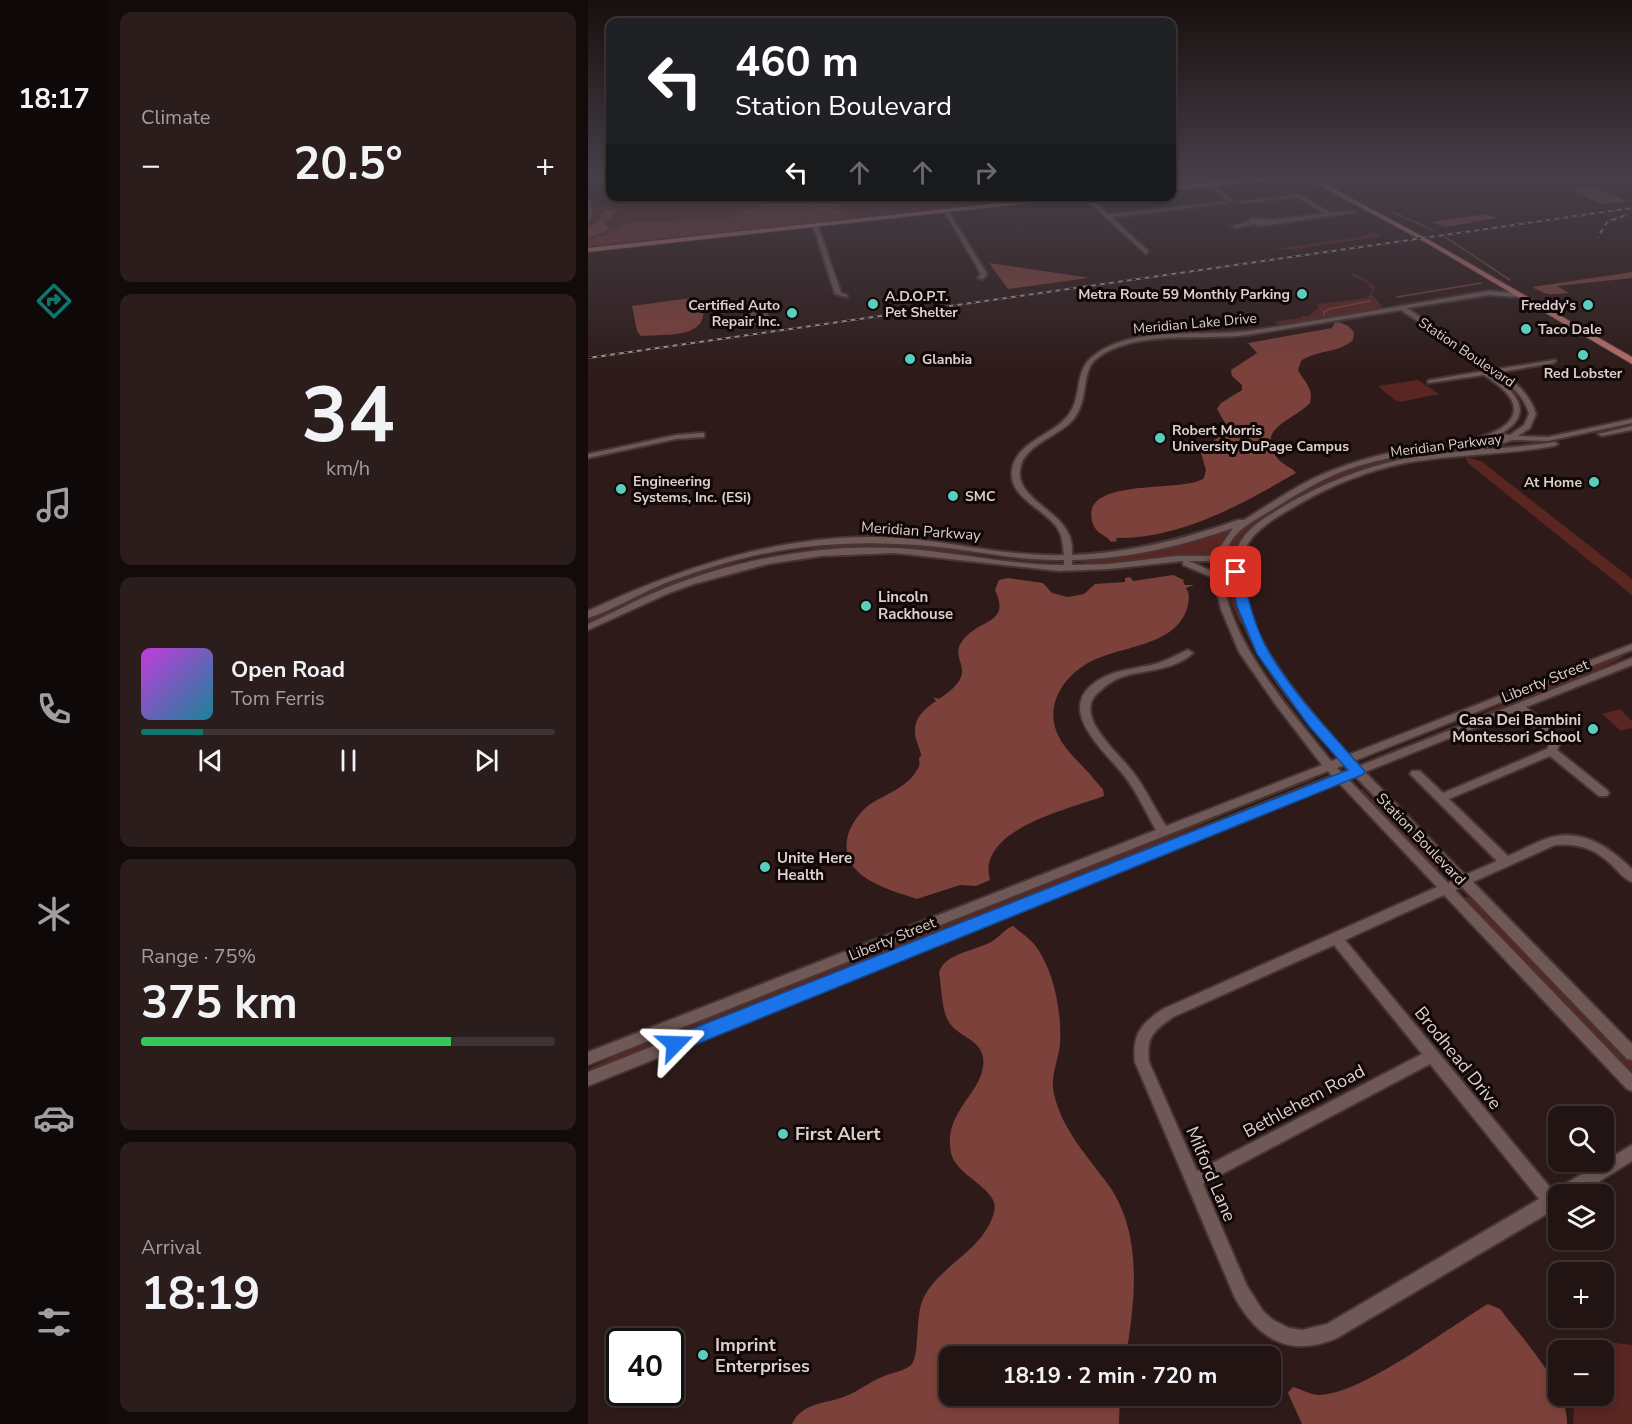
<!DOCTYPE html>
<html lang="en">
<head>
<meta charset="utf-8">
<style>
	:root { --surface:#221413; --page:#2a1d1c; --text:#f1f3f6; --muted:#a29ea0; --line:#3f3333; --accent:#0f766e }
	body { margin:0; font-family:"Nunito Sans",sans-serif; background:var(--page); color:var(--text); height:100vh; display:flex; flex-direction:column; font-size:22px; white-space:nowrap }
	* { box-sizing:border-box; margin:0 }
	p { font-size:20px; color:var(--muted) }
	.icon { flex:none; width:33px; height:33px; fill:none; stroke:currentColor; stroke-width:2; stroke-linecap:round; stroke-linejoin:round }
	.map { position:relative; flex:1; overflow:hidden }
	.drawer { display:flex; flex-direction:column; gap:12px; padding:12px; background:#130b0a; width:480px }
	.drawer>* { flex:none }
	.guide { position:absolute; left:18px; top:18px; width:570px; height:183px; border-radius:12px; box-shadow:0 3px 9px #0003,0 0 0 2px var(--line); background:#202124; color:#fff; overflow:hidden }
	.tools { position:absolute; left:960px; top:1106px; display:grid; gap:12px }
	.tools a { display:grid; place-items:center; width:66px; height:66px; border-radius:12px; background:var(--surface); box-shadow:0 3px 9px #0003,0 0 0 2px var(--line); font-size:30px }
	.speed { position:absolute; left:18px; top:1328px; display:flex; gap:12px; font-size:30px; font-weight:700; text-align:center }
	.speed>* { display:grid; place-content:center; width:78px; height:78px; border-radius:50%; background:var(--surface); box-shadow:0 3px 9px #0003,0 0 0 2px var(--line); line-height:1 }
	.speed .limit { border:3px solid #111; border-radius:9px; background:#fff; color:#111 }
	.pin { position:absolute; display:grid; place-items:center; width:51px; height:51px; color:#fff; margin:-26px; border-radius:12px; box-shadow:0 3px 9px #0006 }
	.me { position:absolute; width:66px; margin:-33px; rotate:68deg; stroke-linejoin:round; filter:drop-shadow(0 0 4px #0008) }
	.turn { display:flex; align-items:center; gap:21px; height:126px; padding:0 30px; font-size:27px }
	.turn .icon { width:78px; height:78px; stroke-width:2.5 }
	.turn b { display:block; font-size:42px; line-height:51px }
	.lanes { display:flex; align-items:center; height:57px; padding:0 30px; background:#0003; justify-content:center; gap:30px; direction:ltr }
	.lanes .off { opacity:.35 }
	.big { font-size:45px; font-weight:700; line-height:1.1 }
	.drawer .widget { flex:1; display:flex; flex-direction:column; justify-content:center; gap:9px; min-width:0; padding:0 21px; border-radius:12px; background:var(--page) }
	.drawer .dial { align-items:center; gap:0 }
	.dial b { font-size:78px; line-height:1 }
	.song { display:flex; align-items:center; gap:18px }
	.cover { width:72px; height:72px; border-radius:9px; background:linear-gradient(135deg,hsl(290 70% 55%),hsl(190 70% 35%)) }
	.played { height:6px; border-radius:3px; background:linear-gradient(90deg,var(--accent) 15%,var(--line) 15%) }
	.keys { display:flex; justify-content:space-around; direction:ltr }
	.heat { display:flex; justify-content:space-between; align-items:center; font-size:33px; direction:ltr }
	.charge { height:9px; border-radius:4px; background:linear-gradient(90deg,#34c759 75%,var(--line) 0) }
	.trip { position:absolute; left:351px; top:1346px; width:342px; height:60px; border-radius:12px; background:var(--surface); box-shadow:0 3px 9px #0003,0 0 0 2px var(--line); font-weight:700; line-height:60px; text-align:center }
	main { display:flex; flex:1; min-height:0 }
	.tabs { display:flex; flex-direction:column; width:108px; justify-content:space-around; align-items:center; background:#0e0808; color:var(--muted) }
	.tabs .icon { width:42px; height:42px }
	.tabs .on { color:var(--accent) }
	.tabs b { font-size:27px; color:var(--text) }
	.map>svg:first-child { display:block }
	.green { fill:#592622 }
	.forest { fill:#723632 }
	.water { fill:#7d413b }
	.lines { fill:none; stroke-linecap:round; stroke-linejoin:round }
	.stream { stroke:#7d413b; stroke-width:1.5 }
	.minor-casing { stroke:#453534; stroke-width:4 }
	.major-casing { stroke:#453534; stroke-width:2 }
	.minor { fill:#6f5855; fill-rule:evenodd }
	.major { fill:#b66f69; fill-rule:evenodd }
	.rail-casing { stroke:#a69795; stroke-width:2 }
	.rail { stroke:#100807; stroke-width:1.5; stroke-dasharray:4.5; stroke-linecap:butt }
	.route { fill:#1a73e8; stroke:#114b97; stroke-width:1.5 }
	.poi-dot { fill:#59cebe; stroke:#100807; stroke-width:2 }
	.labels { text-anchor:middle; stroke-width:6; stroke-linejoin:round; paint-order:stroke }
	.far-poi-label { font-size:14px; font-weight:bold; fill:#ddcfcd; stroke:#100807; text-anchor:start }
	.far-street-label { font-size:14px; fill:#ddcfcd; stroke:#100807 }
	.street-label { font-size:15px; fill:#ddcfcd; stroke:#100807 }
	.poi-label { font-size:15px; font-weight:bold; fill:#ddcfcd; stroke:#100807; text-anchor:start }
	.near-street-label { font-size:18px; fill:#ddcfcd; stroke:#100807 }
	.near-poi-label { font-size:18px; font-weight:bold; fill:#ddcfcd; stroke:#100807; text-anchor:start }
</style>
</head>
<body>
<main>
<nav class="tabs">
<b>18:17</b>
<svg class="icon on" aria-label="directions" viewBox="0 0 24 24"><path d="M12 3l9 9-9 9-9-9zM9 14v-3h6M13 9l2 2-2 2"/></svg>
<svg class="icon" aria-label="music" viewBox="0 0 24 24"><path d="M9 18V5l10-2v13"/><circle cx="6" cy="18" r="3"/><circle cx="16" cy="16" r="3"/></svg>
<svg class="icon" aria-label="phone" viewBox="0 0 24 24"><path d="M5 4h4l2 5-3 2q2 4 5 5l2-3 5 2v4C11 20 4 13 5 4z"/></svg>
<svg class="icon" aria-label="climate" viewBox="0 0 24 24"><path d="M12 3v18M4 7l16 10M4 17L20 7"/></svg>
<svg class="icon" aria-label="car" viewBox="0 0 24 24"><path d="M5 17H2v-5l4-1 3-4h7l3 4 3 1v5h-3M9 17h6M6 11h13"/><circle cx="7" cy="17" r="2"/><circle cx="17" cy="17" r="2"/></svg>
<svg class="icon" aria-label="filters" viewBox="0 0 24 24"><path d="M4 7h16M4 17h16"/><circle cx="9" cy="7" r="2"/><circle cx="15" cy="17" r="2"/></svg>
</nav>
<section class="drawer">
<div class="widget"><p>Climate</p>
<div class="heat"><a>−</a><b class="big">20.5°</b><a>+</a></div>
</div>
<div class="widget dial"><b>34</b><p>km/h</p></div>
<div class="widget">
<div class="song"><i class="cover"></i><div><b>Open Road</b><p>Tom Ferris</p></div></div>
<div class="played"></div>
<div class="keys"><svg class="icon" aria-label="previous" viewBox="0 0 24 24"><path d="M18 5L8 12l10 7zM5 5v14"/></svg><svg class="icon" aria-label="pause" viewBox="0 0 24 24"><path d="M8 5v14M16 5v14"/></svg><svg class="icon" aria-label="next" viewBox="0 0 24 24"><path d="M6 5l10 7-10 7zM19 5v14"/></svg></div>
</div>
<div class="widget"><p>Range · 75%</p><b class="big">375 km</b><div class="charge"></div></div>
<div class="widget"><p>Arrival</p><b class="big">18:19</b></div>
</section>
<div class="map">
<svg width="1044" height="1424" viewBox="0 0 1044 1424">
	<rect width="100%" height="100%" fill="#2e1b19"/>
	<g class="green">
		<path d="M366,196L376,208L0,248V223L6,215L5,207L31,204L30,197Z"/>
		<path d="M786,232L795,236L703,250L686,249L770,237Z"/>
		<path d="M765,274H768L787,286L784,295L794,306L791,309L694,325L684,322L714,318L713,316H721L731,307L729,305L731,304L779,298L785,290L780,285L782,284L763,275Z"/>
		<path d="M830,380L851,394L812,402L807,400L790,386Z"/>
		<path d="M903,439H915C895,446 834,463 817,455Z"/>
		<path d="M877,457L893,461L1044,579V595L880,463Z"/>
		<path d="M796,459L800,460C755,476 713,492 674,520C661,529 653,548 638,555L648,536L668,518L748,474Z"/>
		<path d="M642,529L628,557L508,566L488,560L604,541Z"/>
		<path d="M297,543L464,560L284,547L184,556L237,546Z"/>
		<path d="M155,558L158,559L96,580L0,624V618L78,580Z"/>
		<path d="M638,561L645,562L644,587L656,624L652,623C646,607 628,578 638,561Z"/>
		<path d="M1033,656L1036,657L1010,670L786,760L785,758L886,718L939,693Z"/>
		<path d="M1032,709L1044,721V728L1033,731L1014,714Z"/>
		<path d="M726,777L727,779L642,812L531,861L0,1073V1069L64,1038Z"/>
		<path d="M774,789L818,835L853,865V870L845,869L771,791Z"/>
		<path d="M879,897L886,899L1044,1062V1078L876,900Z"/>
		<path d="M991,1339L1044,1345V1424H985L987,1395H1016V1350H990Z"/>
	</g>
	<path class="forest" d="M190,199L243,202L247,205L248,210L260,213L253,220L0,246V239L20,235L25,230L42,222L89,221L143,217Z"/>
	<g class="water">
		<path d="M1003,187L1033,199L1037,202L1013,204L981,190Z"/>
		<path d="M25,210L24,219L17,222L21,230L0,238V227L10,221L16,211Z"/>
		<path d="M897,214L910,218L857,227L843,222Z"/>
		<path d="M401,263L496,277L500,278L420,289Z"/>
		<path d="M1044,272V278L969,286L981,293C960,295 961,296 944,287Z"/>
		<path d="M110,297C115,302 116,307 115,315C113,339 70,334 53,336L49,331L44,306Z"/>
		<path d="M177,311L181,315L177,322C165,326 146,331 134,325L158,313Z"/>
		<path d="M747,322C754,322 763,326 766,333L765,340C751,353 728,350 713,361L710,370C716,382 726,388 722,403C705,421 666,428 690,459C695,465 705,468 708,473C654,504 593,539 528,538L529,541L523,542C519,535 509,535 505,524C488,475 597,494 616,478L618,470L612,450L641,430L629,409L633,403L654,390V385L644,376L643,370L669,353L660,343L744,328Z"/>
		<path d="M585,575L596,580L595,582L597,585H606L598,588C602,594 601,598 600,605C590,647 533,645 502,662C475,676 455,707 471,737C477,749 488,759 497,769C504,775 509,784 515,789L516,796C482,809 388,829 402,880L388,886L372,885L329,899C300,889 249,877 260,835C263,824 272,812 281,805C297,794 319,788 329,770C333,765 331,762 331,759C331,757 333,757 333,755C333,752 330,746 329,742C322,723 333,711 348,701L345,697L351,699C396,670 358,661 375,640C393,618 423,624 407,590L411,580L420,578L455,583L464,593L480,597L496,594L507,584L537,582V578L542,577L545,581Z"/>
		<path d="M425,926C432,932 440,937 446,944C466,969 474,1013 472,1044C470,1062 462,1076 466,1094C474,1130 501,1158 522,1187C555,1237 547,1300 538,1356H362V1395H532L531,1424H204C214,1402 239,1404 258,1396C271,1391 281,1382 294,1377C302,1373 317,1371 323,1365C332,1357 327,1316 335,1299C352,1264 396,1251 406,1212C413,1189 368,1177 363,1153C354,1109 400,1091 395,1057C392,1039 369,1036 361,1022C353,1010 354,988 351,973C356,952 391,951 406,940C413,935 417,929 425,926Z"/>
		<path d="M900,1304L912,1309C934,1338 981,1388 979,1424H714L700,1393L705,1387C713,1389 723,1395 731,1395C775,1394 859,1328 900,1304Z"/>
	</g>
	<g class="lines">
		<g class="stream">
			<path d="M199,196L203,201L253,214"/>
			<path d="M803,211L844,230"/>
			<path d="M857,237L922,280"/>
			<path d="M809,297L893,283"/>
			<path d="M736,315V312L741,309L782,301"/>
		</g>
		<defs>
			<g id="minor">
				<path d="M0,175H6L0,177Z"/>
				<path d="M605,175H610L645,200L641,201Z"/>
				<path d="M711,195L743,213L767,211L769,212L671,226L667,224L647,228L644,226L662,222L661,220L666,218L680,220L737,214L710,197L652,203L650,202Z"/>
				<path d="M495,196H500L520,215L636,202L638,203L523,217L560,251L558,254Z"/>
				<path d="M0,200L2,201L4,216L0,221Z"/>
				<path d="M356,210L360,211L399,274L395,279L390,278L393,274Z"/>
				<path d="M225,225L230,226L253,293L259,295V297L247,294Z"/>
				<path d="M901,291L930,293L933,295L930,297L901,295L819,308L909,369L967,360L968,361L965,363L913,372C929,383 942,395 948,414L942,428L930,436L960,437L1044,419V423L960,441L925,440L892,450L888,448L914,438C901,437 887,443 874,445C835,452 796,457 758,470C731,480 706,496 682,511C664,522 642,532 638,555L648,553C653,531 678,517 696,506C734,484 773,468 815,459C865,449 916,450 966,442L970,444L966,446C917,455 866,454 817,463C779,471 744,485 711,504C693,515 668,527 658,547C629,610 722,711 760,755L1044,644V650L766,761L771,766L1044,658V665L938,707L968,732L972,743L969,750L1019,790L1021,793L1019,796H1011L962,756L861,799L920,856C934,850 949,841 964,837C995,829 1023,848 1044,869V882C1036,879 1031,872 1025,866C1008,849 991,843 967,845L885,882L1044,1044V1060L1039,1059L874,887L867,890L1044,1074V1091L1039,1089L856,895L757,940L965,1191L1044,1145V1161L991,1194H970V1206L969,1208L749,1338C702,1358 671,1340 647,1298L547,1062C544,1034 553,1024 575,1009L849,887L751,783L0,1086V1072L744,776L740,771L0,1065V1052L568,830C558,813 550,794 538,778C516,749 459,705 518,676C534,669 551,668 567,664C577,661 587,656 597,651L600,650L605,653C588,669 561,670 540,675C529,678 520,683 512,691C482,714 530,752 544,771C558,788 566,808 578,826L734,765L688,705L651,652L633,609L626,578L595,565V561L521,569L471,571L307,553L233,556L180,564L106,584L81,593L0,630V624C25,613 49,599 75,589C147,560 229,544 307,548C364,551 419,565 476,565V560C439,561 403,554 367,549C329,544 291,542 253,544C192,546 132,562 75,584C51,594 25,610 0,618V611C98,565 202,531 312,538C367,542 421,557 476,555C475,548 475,540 472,533C462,510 420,500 424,470C427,445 459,436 475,421C497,401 484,373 504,357C543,325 612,337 659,331C740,320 820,304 901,291ZM813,310L902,370L842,380L840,381V383L896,375C908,383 933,399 924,417C912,441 851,444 827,448C791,454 755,464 722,480C699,492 677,507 656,520H650C596,539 542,553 484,555C484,547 484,539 480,533C470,510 428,497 432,470C435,445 469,437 484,421C502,401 492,373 508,359C546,329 614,341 659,335C711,327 762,318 813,310ZM906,373C922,384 936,396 941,414L936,425L922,435L913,434C948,413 928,392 903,374ZM645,528L631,549L629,556H588L521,564L484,565V560C539,559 594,546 645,528ZM647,558C633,626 710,710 751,758L743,761C704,712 642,643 635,578C634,573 636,566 637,560ZM601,561H628L626,572ZM929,711L959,737L962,743L959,749L855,793L832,771H824L822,774L909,861L877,875L777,772ZM756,765L761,770L754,773L749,768ZM767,776L867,880L860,883L760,779ZM746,945L834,1054L609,1171L561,1062C558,1037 565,1031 585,1017ZM842,1064L951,1199L739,1324L714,1330L701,1328L685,1320L675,1311L659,1286L615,1184Z"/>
				<path d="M1044,426V430L1014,436L1010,434Z"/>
				<path d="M113,433H116V437L88,439L0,458V454L88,435Z"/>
			</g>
			<g id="major">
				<path d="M704,175H727L724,177L841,240L1044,357V364L837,242L716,177L584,190V186Z"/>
				<path d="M748,175L741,182L736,181L739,176Z"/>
				<path d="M478,196H503L0,252V248Z"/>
			</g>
		</defs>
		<use href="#minor" class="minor-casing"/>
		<use href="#major" class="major-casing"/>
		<use href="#minor" class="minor"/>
		<use href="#major" class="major"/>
		<defs>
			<g id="rail">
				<path d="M1010,237L1019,222L1038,215"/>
				<path d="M0,358L1044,208"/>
			</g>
		</defs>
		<use href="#rail" class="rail-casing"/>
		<use href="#rail" class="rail"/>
	</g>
	<linearGradient id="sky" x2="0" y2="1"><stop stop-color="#190f0e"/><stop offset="0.47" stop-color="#463f49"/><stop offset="1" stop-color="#463f49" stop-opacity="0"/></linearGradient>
	<rect width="1044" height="375" fill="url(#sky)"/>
	<path class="route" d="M648,568L654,572C660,599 667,629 682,654C707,696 742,732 774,768L777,772L774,775L94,1050L87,1052L81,1050L78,1044L81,1038L760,770L721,726L669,654L649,606L642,572Z"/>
	<g class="poi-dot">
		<circle cx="714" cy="294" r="6"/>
		<circle cx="285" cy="304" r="6"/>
		<circle cx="1000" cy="305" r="6"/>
		<circle cx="204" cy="313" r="6"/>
		<circle cx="938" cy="329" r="6"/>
		<circle cx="995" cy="355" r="6"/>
		<circle cx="322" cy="359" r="6"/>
		<circle cx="572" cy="438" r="6"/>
		<circle cx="1006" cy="482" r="6"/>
		<circle cx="33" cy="489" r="6"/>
		<circle cx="365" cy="496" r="6"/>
		<circle cx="278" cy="606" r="6"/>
		<circle cx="1005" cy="729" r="6"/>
		<circle cx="177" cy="867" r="6"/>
		<circle cx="195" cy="1134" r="6"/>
		<circle cx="115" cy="1355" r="6"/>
	</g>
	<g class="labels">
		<g class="far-poi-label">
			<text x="702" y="299" text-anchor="end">Metra Route 59 Monthly Parking</text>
			<text x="297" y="301">A.D.O.P.T.<tspan x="297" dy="16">Pet Shelter</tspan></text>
			<text x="192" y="310" text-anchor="end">Certified Auto<tspan x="192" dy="16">Repair Inc.</tspan></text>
			<text x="988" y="310" text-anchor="end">Freddy's</text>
			<text x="950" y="334">Taco Dale</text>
			<text x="334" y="364">Glanbia</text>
			<text x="995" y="378" text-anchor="middle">Red Lobster</text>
			<text x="584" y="435">Robert Morris<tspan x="584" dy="16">University DuPage Campus</tspan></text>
			<text x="45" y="486">Engineering<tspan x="45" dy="16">Systems, Inc. (ESi)</tspan></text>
			<text x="994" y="487" text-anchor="end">At Home</text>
			<text x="377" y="501">SMC</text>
		</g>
		<g class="far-street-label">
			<text transform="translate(607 323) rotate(-5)" y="5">Meridian Lake Drive</text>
			<text transform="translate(879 352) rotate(34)" y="5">Station Boulevard</text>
			<text transform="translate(858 445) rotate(-7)" y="5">Meridian Parkway</text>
		</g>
		<g class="street-label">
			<text transform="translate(333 531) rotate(4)" y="5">Meridian Parkway</text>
			<text transform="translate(957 681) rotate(-22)" y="5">Liberty Street</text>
			<text transform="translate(833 839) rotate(46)" y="5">Station Boulevard</text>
			<text transform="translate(304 939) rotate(-22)" y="5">Liberty Street</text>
		</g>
		<g class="poi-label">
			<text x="290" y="602">Lincoln<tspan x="290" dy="17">Rackhouse</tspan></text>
			<text x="993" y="725" text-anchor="end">Casa Dei Bambini<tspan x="993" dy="17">Montessori School</tspan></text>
			<text x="189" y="863">Unite Here<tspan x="189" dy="17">Health</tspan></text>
		</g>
		<g class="near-street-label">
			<text transform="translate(870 1058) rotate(51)" y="6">Brodhead Drive</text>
			<text transform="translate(716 1101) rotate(-28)" y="6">Bethlehem Road</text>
			<text transform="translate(623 1174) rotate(67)" y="6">Milford Lane</text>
		</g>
		<g class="near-poi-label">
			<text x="207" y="1140">First Alert</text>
			<text x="127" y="1351">Imprint<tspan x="127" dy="21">Enterprises</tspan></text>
		</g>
	</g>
</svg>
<div class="tools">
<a><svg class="icon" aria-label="search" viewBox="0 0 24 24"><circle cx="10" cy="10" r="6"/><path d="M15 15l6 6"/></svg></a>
<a><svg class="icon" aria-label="layers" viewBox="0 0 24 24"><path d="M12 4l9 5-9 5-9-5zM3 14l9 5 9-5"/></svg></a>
<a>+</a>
<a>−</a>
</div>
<div class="speed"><div class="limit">40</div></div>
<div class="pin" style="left:648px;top:572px;background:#d93025"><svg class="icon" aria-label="arrive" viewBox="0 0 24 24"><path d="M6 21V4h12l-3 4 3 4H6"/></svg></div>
<svg class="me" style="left:87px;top:1044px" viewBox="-20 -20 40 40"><path d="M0-17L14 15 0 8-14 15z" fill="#1a73e8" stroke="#fff" stroke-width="4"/></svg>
<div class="trip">18:19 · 2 min · 720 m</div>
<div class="guide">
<div class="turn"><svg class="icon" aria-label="left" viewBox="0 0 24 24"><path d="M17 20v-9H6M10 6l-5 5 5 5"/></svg><div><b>460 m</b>Station Boulevard</div></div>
<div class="lanes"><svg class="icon" aria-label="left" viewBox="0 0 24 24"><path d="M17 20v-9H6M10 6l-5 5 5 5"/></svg><svg class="icon off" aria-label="ahead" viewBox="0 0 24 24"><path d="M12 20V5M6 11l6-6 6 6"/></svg><svg class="icon off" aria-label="ahead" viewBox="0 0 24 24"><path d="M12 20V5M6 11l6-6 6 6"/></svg><svg class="icon off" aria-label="right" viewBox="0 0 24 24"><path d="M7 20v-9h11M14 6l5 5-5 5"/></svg></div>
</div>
</div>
</main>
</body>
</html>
